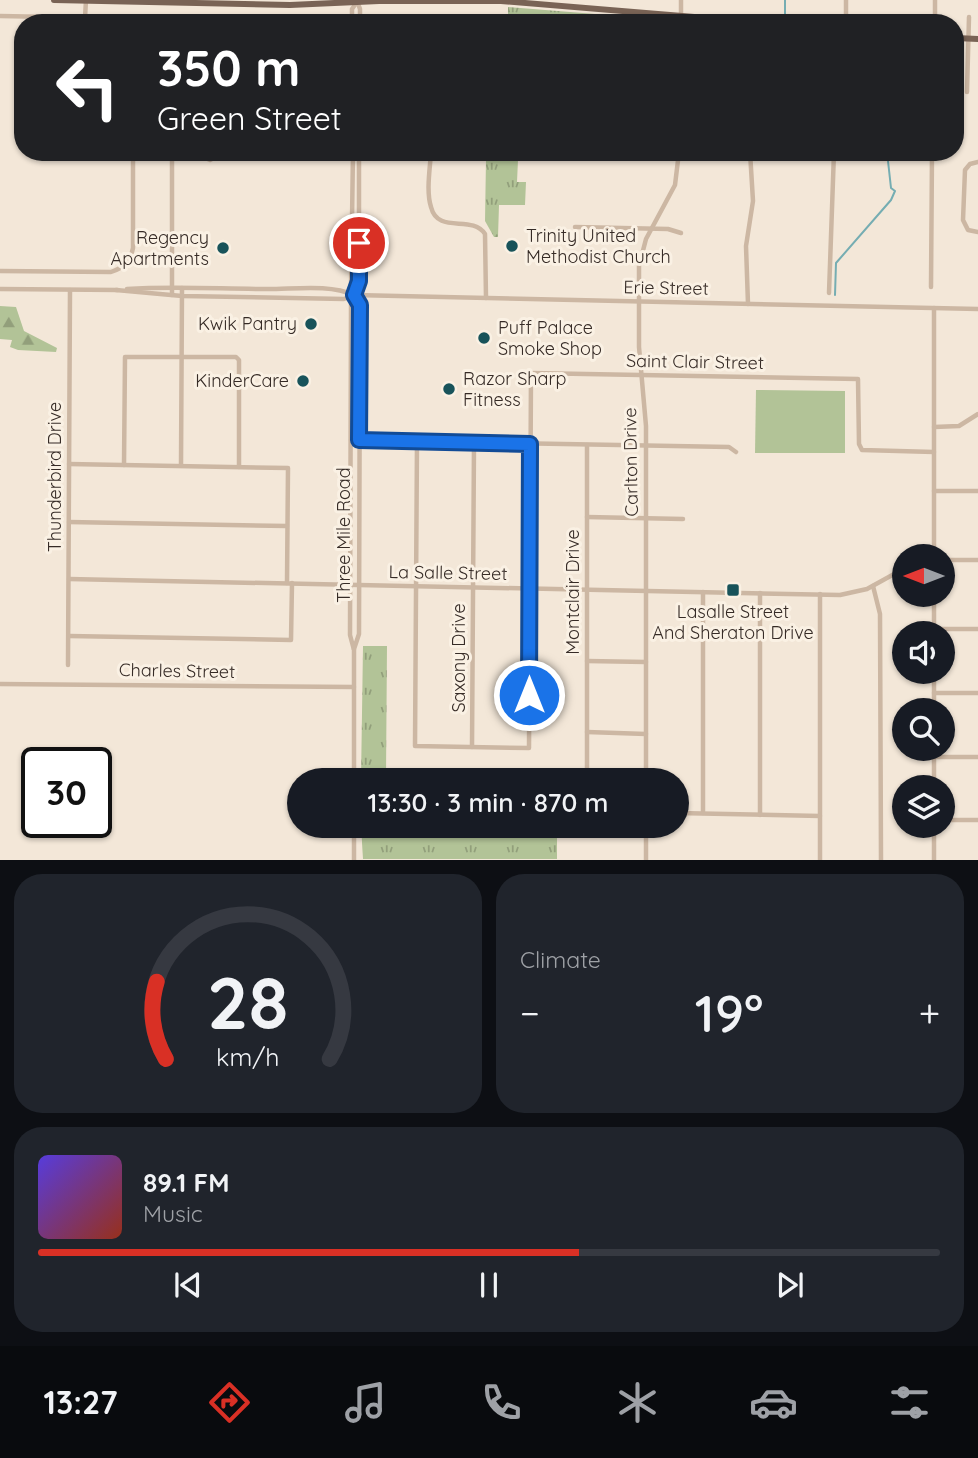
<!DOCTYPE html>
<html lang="en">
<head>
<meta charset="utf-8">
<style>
	:root { --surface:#171b24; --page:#20242c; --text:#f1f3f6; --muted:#9ea1a6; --line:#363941; --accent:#d93025 }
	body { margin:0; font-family:Quicksand,sans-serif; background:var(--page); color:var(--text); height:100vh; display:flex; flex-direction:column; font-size:26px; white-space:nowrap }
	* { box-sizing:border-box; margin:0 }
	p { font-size:23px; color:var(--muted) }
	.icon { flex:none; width:38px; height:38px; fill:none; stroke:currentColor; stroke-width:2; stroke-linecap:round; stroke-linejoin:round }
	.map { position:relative; height:860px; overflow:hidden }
	.details { display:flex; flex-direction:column; gap:14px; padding:14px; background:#0d0f14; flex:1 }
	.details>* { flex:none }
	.guide { position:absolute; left:14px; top:14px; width:950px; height:147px; border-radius:28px; box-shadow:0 2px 5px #0004; background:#202124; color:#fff; overflow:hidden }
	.needle { width:46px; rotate:270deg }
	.tools { position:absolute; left:892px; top:544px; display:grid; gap:14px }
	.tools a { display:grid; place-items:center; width:63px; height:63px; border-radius:50%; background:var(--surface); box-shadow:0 2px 5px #0004; font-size:35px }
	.speed { position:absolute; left:21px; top:747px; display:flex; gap:14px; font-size:35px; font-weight:700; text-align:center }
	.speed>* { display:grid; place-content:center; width:91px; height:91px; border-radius:50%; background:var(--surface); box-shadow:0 2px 5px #0004; line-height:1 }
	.speed .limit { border:4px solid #111; border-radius:10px; background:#fff; color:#111 }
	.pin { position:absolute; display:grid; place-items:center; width:60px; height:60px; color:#fff; margin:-30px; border:4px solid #fff; border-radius:50%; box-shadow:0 2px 7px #0007 }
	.me { position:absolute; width:77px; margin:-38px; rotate:0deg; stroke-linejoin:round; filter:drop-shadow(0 0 5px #0008) }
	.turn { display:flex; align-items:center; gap:24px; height:147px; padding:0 28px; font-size:32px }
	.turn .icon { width:91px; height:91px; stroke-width:2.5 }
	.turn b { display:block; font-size:49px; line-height:60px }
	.big { font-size:52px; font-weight:600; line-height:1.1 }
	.details .widget { flex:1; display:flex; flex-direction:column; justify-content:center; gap:10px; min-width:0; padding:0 24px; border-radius:28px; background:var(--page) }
	.details .dial { align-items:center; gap:0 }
	.dial svg { height:182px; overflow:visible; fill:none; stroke:var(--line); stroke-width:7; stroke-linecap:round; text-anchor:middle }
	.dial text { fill:var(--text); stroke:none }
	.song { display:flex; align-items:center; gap:21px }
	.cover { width:84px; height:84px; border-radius:10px; background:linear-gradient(135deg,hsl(250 70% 55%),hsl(10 70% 35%)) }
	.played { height:7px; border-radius:4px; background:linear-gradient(90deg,var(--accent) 60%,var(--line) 60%) }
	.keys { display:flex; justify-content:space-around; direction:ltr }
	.heat { display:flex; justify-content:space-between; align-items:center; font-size:38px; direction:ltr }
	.details .tiles { flex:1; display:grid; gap:14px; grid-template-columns:1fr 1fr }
	.widget:last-child { grid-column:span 2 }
	.trip { position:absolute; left:287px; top:768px; width:402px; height:70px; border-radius:35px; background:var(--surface); box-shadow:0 2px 5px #0004; font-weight:600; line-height:70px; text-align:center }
	.tab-bar { display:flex; height:112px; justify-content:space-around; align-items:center; background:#090b0e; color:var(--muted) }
	.tab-bar .icon { width:49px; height:49px }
	.tab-bar .on { color:var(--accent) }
	.tab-bar b { font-size:32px; color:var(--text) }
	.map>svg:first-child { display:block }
	.forest { fill:url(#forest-firs) }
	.park { fill:url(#park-tufts) }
	.garden { fill:#b2c397 }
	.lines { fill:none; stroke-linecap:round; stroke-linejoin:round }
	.stream { stroke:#75adb2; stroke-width:2 }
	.minor { stroke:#ccb7a3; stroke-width:4.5 }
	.major { stroke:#796355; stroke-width:6 }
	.route-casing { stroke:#114b97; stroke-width:18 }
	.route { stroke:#1a73e8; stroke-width:12 }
	.poi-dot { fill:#18535a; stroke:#faf1e4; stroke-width:2.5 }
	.labels { text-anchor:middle; stroke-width:6; stroke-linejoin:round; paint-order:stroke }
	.poi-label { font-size:18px; fill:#362b26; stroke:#faf1e4; text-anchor:start }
	.street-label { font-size:18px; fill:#362b26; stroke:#faf1e4 }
</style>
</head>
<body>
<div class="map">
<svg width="978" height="860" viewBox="0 0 978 860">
	<defs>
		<pattern id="forest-firs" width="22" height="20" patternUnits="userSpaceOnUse" patternTransform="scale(1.75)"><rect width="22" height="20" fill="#b2c397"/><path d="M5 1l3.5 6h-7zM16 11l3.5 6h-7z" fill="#929f7b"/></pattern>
		<pattern id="park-tufts" width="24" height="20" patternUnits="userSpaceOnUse" patternTransform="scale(1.75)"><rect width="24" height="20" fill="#b2c397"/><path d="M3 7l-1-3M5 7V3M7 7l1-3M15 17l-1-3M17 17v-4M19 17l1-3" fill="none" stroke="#929f7b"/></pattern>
	</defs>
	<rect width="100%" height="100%" fill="#f3e7d8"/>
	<path class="forest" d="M0,306L16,307L24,331L57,348L56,352L18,350L10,347L12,340L0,339Z"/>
	<g class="park">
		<path d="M508,7L620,16V23H508Z"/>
		<path d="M499,152H538V160H518L517,182H526L525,205H499L498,237H494L485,221L486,159H498Z"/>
		<path d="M363,646H387L386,778L557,780H361Z"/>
		<path d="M361,826H557V859H363Z"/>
	</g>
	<path class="garden" d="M756,390L845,391V453H755Z"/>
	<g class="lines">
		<g class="stream">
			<path d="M785,0V17"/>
			<path d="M835,295L836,263L891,200L895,191L891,188L887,152"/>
		</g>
		<g class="minor">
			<path d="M357,1L360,9V23"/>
			<path d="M0,16L107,18L123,23"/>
			<path d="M85,18L86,0"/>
			<path d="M352,23V9L357,2"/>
			<path d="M681,23V0"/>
			<path d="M846,23V0"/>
			<path d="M935,23V0"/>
			<path d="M967,92L969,17"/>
			<path d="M202,152L203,157L210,160L214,158L216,152"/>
			<path d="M353,152L351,287L354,295L359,281V152"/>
			<path d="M431,152C430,169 426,191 431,207C438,235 472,214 485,234L486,298"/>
			<path d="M436,152L499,154"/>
			<path d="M538,155L679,158"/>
			<path d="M978,162L970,164L965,170L963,220L968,230L978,232"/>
			<path d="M575,227L668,229L681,233"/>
			<path d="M0,271L111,272C125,267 130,262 133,248V152"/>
			<path d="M931,287L932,152"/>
			<path d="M0,289L118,290"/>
			<path d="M127,289C174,286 221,289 268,289C295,289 330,284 354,295"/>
			<path d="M116,290L182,296L344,299L354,295L978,309"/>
			<path d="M829,293L834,152"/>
			<path d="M172,295V159L177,153H202"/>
			<path d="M748,304L746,246L753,201L750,152"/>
			<path d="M934,308V556"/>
			<path d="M934,427L959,426L978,414"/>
			<path d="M351,440L729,447L736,452"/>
			<path d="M417,441L415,746L529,748L531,373L858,379L859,444L862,450L934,452"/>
			<path d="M587,445V780"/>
			<path d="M69,464L288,468L287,583"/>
			<path d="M124,465L125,357H236L239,360V467"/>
			<path d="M181,465L182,288"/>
			<path d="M934,491H978"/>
			<path d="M587,517L683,519"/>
			<path d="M69,522L287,526"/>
			<path d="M943,560H978"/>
			<path d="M69,579L840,595L867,589L905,568"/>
			<path d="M873,586L880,614L881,860"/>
			<path d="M703,592V813"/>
			<path d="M760,593V815"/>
			<path d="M820,594V860"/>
			<path d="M934,595V634"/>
			<path d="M934,629H978"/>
			<path d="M69,636L291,640L292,583"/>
			<path d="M354,649L359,634L360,305L355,296"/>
			<path d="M587,661L646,662"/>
			<path d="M68,665L70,290"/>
			<path d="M934,672V710"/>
			<path d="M0,684L354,687"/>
			<path d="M934,693H978"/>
			<path d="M587,732L646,734"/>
			<path d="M472,747L474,443"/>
			<path d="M934,749V788"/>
			<path d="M934,757H978"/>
			<path d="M354,780V650L350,635L351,305L354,296"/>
			<path d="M646,780V426L639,347V266L646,239L675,185L679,152"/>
			<path d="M677,813L820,816"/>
			<path d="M943,820H978"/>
			<path d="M646,826V860"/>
			<path d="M934,826V860"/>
			<path d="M354,860V826"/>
		</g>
		<g class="major">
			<path d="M54,0L290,5L379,1H501L766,23"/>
			<path d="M956,38L978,39"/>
		</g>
	</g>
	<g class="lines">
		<defs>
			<path id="route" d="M359,243V281L354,295L360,305L359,440L530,444L529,695"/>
		</defs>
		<use href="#route" class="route-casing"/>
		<use href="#route" class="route"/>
	</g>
	<g class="poi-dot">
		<circle cx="512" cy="246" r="7"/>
		<circle cx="223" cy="248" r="7"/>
		<circle cx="311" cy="324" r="7"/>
		<circle cx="484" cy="338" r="7"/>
		<circle cx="303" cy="381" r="7"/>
		<circle cx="449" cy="389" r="7"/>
		<rect x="726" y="583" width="14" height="14" rx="3.5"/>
	</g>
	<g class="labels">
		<g class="poi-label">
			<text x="526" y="242">Trinity United<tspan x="526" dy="21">Methodist Church</tspan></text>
			<text x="209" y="244" text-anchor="end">Regency<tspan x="209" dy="21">Apartments</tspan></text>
			<text x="297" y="330" text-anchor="end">Kwik Pantry</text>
			<text x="498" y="334">Puff Palace<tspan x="498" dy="21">Smoke Shop</tspan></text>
			<text x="463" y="385">Razor Sharp<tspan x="463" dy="21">Fitness</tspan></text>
			<text x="289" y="387" text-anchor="end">KinderCare</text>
			<text x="733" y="618" text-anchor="middle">Lasalle Street<tspan x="733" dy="21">And Sheraton Drive</tspan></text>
		</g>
		<g class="street-label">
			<text transform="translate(666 288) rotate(1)" y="6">Erie Street</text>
			<text transform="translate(695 362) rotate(1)" y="6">Saint Clair Street</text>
			<text transform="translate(631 462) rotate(-91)" y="6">Carlton Drive</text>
			<text transform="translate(55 477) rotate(-90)" y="6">Thunderbird Drive</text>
			<text transform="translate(344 535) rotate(-90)" y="6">Three Mile Road</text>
			<text transform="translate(448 573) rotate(1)" y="6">La Salle Street</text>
			<text transform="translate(573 592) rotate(-90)" y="6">Montclair Drive</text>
			<text transform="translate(459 658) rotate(-90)" y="6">Saxony Drive</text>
			<text transform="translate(177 671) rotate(1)" y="6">Charles Street</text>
		</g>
	</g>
</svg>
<div class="tools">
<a><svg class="needle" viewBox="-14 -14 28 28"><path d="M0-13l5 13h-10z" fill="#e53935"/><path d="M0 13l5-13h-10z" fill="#9ea1a6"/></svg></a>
<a><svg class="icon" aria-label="sound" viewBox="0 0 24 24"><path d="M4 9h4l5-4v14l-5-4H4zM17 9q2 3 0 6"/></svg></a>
<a><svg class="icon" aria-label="search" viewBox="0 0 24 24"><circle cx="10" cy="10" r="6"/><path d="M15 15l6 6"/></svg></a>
<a><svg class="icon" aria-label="layers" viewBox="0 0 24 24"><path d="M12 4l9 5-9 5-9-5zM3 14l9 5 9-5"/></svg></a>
</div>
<div class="speed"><div class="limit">30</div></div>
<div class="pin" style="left:359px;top:243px;background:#d93025"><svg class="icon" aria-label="arrive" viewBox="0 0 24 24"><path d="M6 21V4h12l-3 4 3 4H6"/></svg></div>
<svg class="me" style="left:529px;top:695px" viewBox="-20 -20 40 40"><circle r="17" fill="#1a73e8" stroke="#fff" stroke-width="3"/><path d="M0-11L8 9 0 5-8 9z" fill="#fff"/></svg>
<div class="trip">13:30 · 3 min · 870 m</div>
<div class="guide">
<div class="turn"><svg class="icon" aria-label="left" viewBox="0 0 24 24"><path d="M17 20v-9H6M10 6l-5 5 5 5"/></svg><div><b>350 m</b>Green Street</div></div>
</div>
</div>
<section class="details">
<div class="tiles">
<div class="widget dial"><svg viewBox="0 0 100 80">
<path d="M14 69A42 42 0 1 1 86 69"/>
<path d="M14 69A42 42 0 0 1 10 35" stroke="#d93025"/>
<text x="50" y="56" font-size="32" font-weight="700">28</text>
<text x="50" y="72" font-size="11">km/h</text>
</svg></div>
<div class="widget"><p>Climate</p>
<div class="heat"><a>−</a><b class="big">19°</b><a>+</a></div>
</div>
<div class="widget">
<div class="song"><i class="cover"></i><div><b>89.1 FM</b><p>Music</p></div></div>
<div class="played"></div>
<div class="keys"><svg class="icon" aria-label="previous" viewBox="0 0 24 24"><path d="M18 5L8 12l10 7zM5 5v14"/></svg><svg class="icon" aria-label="pause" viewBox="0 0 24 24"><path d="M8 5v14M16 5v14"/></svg><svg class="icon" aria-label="next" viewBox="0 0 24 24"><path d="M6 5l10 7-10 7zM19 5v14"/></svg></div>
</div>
</div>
</section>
<nav class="tab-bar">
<b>13:27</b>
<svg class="icon on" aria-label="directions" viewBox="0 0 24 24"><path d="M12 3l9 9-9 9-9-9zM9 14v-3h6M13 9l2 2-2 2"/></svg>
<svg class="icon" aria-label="music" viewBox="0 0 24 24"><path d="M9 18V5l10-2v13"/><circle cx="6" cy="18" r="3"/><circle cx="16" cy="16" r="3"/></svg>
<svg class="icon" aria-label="phone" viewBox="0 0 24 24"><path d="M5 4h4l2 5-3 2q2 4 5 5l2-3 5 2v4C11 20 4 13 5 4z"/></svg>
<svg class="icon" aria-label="climate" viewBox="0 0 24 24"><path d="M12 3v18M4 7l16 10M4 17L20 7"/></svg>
<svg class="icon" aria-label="car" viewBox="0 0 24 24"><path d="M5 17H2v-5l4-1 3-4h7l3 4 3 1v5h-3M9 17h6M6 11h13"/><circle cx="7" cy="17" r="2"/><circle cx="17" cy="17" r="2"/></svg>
<svg class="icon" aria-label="filters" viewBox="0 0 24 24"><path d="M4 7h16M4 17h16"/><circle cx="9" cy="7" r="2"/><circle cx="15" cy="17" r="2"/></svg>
</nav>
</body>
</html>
